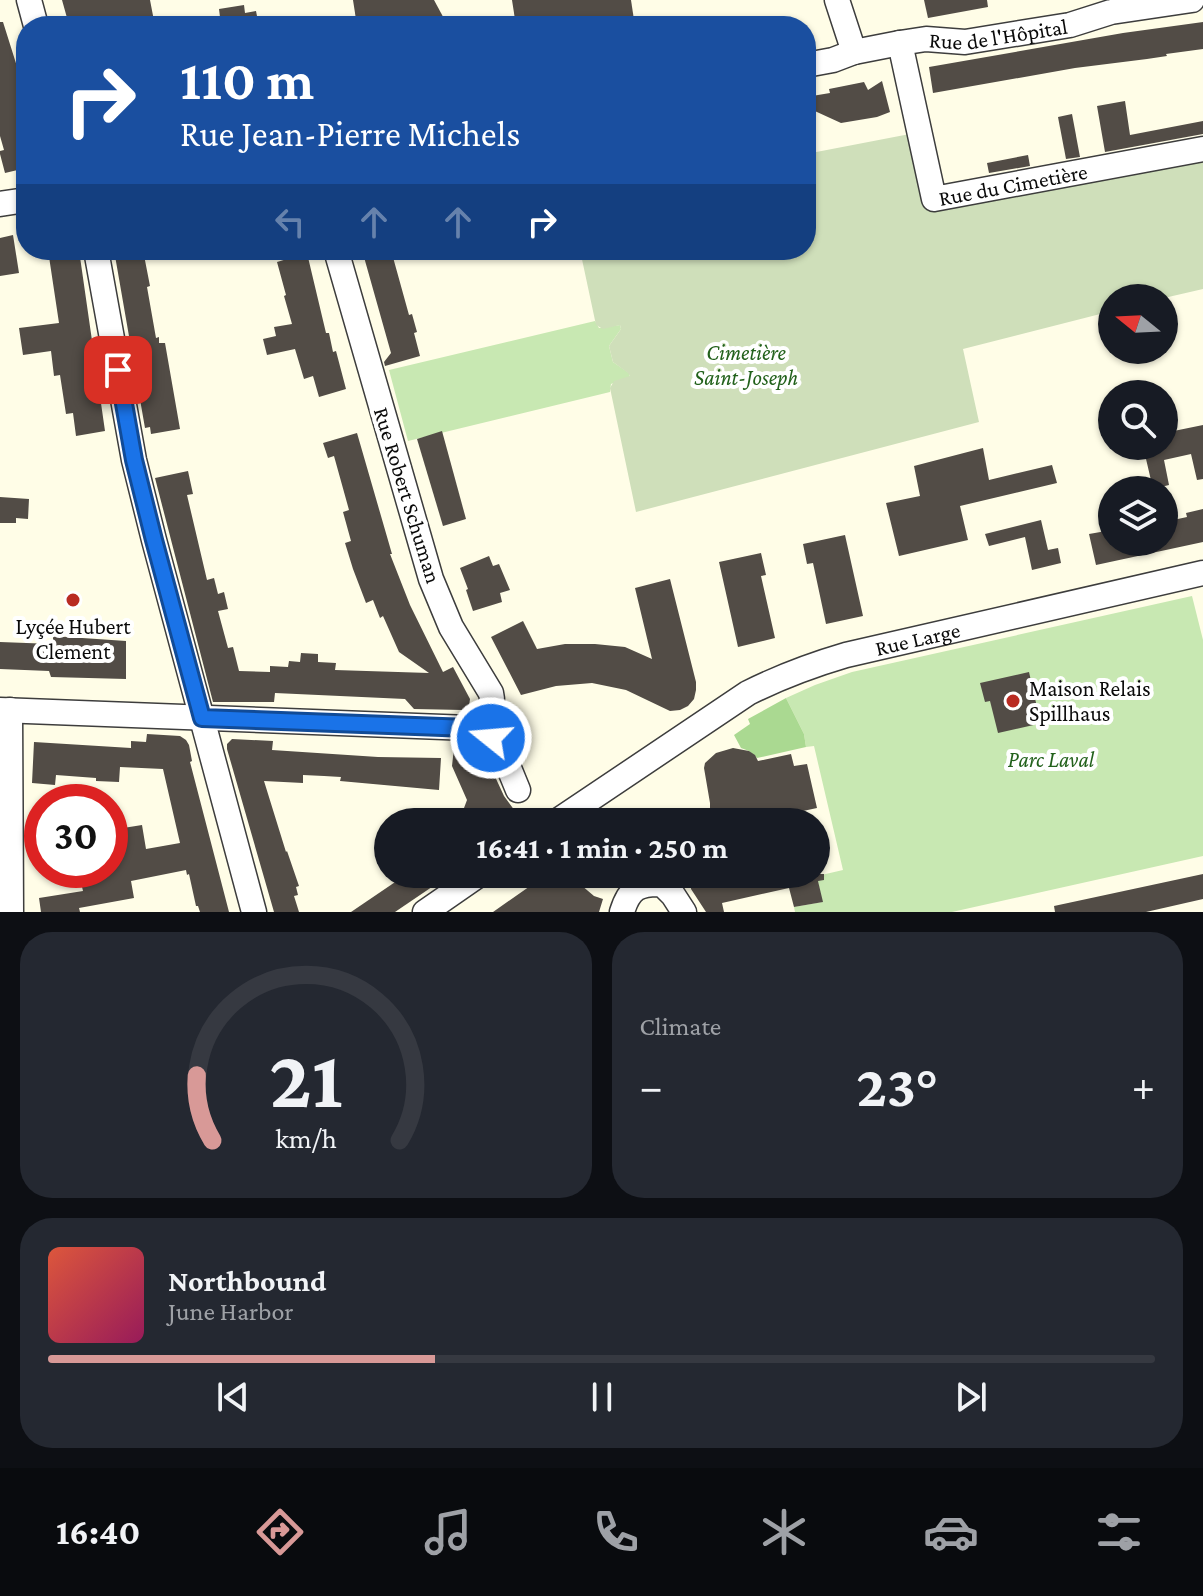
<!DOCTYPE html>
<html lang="en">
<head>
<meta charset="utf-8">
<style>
	:root { --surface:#171b24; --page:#242831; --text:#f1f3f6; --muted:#9ea1a6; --line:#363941; --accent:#d89997 }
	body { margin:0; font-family:"Crimson Pro",serif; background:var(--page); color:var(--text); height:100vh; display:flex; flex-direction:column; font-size:30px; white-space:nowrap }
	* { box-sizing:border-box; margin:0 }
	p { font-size:26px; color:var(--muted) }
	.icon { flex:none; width:44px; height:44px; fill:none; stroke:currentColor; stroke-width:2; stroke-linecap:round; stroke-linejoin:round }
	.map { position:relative; height:912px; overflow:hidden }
	.sheet { display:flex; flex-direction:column; gap:20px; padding:20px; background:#0d0f14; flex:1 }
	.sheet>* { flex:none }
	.top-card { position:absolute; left:16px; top:16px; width:800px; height:244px; border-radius:32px; box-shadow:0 2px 6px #0004; background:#1a4fa0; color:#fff; overflow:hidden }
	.needle { width:52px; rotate:288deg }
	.buttons { position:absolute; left:1098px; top:284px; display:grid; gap:16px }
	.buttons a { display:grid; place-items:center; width:80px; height:80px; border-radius:50%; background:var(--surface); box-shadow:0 2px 6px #0004; font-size:40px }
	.speed { position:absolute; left:24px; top:784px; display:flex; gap:16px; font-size:40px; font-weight:700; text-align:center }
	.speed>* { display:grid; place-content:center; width:104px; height:104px; border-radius:50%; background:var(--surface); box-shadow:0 2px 6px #0004; line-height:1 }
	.speed .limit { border:12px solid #d22; background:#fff; color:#111 }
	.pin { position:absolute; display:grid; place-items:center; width:68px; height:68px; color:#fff; margin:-34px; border-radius:16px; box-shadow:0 4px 12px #0006 }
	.me { position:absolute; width:88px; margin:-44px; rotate:287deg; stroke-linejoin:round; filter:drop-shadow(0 0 6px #0008) }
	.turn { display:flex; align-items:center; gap:28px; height:168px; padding:0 32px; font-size:36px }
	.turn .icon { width:104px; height:104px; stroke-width:2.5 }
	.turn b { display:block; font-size:56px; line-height:68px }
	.lanes { display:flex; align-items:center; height:76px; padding:0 32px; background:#0003; justify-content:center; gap:40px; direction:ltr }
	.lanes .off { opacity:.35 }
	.big { font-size:60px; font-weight:700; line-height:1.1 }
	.sheet .card { flex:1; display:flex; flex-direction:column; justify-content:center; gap:12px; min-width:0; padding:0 28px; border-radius:32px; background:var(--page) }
	.sheet .dial { align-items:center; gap:0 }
	.dial svg { height:208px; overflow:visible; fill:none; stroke:var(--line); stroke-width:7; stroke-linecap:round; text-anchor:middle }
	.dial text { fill:var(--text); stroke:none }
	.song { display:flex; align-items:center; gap:24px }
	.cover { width:96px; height:96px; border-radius:12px; background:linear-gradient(135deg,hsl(10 70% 55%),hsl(330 70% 35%)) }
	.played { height:8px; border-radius:4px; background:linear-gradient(90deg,var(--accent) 35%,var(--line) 35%) }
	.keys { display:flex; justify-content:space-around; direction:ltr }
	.heat { display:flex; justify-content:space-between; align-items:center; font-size:44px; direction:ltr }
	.sheet .tiles { flex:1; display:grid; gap:20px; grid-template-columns:1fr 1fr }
	.card:last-child { grid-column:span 2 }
	.trip { position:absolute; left:374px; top:808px; width:456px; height:80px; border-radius:40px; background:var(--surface); box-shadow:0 2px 6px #0004; font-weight:700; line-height:80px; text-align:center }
	.tab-bar { display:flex; height:128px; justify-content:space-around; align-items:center; background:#090b0e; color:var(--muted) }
	.tab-bar .icon { width:56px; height:56px }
	.tab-bar .selected { color:var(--accent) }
	.tab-bar b { font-size:36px; color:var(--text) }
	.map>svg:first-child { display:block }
	.green { fill:#c8e8b2 }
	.forest { fill:#aad991 }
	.cemetery { fill:#cfdfba }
	.building { fill:#524c46 }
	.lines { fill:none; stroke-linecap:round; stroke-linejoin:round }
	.minor-casing { stroke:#3d3d3d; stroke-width:27 }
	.minor { stroke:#fff; stroke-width:24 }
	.route-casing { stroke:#114b97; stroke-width:20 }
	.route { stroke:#1a73e8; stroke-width:14 }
	.poi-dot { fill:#b92b22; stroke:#fff; stroke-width:3 }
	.labels { text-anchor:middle; stroke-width:8; stroke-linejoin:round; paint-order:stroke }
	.street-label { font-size:22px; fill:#0a0a0a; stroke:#fff }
	.park-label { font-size:22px; font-style:italic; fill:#22611b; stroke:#fff }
	.poi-label { font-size:22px; fill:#0a0a0a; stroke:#fff }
</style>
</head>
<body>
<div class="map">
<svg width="1203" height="912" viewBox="0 0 1203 912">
	<rect width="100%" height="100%" fill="#fffde7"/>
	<g class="green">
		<path d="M595,321L599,328L620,325L621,329L609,346L613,362L629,373L630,377L611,384L610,392L408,441L389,370Z"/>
		<path d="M1192,596L1203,640V856L952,912H795L794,907L822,902L817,876L843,870L814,746L806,747L804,734L786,698L815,685L852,672Z"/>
	</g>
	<path class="forest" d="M786,698L804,734L806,747L757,758L749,751L741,748L734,735L750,724L748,719Z"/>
	<path class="cemetery" d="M915,133L932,209L1203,155V289L1164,298H1112V311L963,349L979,422L636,512L610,388L614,381L630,376L628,373L613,362L609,346L621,329L620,325L603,329L596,325L580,250H806V154Z"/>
	<g class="building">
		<path d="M62,0H150L155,26H96L95,21L69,25Z"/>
		<path d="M353,0H434L448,26H357Z"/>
		<path d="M512,0H631L634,20L601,26H516Z"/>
		<path d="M924,0H987L988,7L928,18Z"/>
		<path d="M244,5L245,13L256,11L259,26H214L213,18L220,17L219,9Z"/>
		<path d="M0,22H3L20,76H19L26,104V168L5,173L0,154V151L4,150L0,136Z"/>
		<path d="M1203,22V49L1166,54L1167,56L1147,59L1075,68L933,93L929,67L1123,33Z"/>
		<path d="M882,81L890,112L877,117L841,123L806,107V97L830,93L829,89L864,82L868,90Z"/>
		<path d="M1125,101L1130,135L1203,121V134L1105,152L1097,106Z"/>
		<path d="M1072,114L1080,157L1066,159L1058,117Z"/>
		<path d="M1028,155L1030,166L989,173L987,163Z"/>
		<path d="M13,235L19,273L0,276V238Z"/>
		<path d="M48,250H79L105,431L76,436L73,413L66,414L60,375L54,376L51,351L23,355L19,328L59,323Z"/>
		<path d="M114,250H143L150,286L147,287L156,338L159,337V343H165L180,429L151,434L150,427L145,428Z"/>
		<path d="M362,250H391L409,315L412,314L417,332L414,333L420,356L385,366L384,362L391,353Z"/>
		<path d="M307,253L326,333H329L333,352L336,351L346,389L319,397L313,376L304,379L295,349L267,355L263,339L276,336L274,327L292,324L284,296L286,295L277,262Z"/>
		<path d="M1203,425V479L1197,480L1191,454L1164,460L1169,485L1153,489L1143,446H1164V433Z"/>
		<path d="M442,431L466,519L443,526L417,439Z"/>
		<path d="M357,433L392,554H390L410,605L443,672L453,667L470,699L469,706L463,710L414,709L405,699L275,693L274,702H213L155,478L188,471L193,494L187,495L207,580L214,578L218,594L224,592L228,609L218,611L228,648L233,647L239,671L270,672V666L288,667L289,661L300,662L301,653L318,654V662L336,663L335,670L429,673L399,652L383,616L380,618L373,600L366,603L353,569L345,543L351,541L343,512L349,510L334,456L328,458L323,443Z"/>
		<path d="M983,448L989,480L1052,465L1057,483L960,506L968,540L899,556L886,503L920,496L914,466Z"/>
		<path d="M0,497L29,499L28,519L16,518V523H0Z"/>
		<path d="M1203,509V542L1096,565L1089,534L1112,530V542H1164V522L1187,517L1186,513Z"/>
		<path d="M1041,520L1048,550L1058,548L1061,563L1032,570L1025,537L989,546L985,534Z"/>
		<path d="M845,535L863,616L826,624L813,563L807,564L803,544Z"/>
		<path d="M761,553L766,575L761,576L775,638L738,647L719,562Z"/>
		<path d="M489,556L493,566L499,564L510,590L500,593L502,602L473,611L466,590L468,589L460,568Z"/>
		<path d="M670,579L696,682V690L694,699L688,706L680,710L670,711L626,690L592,683L556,686L521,695L491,637L523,621L537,649L565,644H595L625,647L652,659L635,588Z"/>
		<path d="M53,636L126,641V679L51,677L49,671L0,669V642L53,644Z"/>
		<path d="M1029,672L1039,716L1036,717L1038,724L998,733L990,701L985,702L980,683Z"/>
		<path d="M147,734L180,736L186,740L189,745L192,761L190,762L229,912H200L198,906H196L189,874L187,875L186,870L131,881L134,898L79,908L80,912H41L39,898L83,891L78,870H110V862L122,860L117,829L142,825L146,849L180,843L163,769L120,767L119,782L96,781V778L56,775L55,785L32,783L34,742L131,748V741L146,742Z"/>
		<path d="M232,739L273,741L272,750L378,757L441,758L439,790L340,781L341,777L324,776L303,775V783L264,781L286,852L287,851L299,886L296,887L298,895L294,896L299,912H274L227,749V744Z"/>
		<path d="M465,747L479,748L489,759L493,767L491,768L504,796L523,822H492L486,813L476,819L473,810L464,808L467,800L452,766L454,748L465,749Z"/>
		<path d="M733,748L749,751L755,755L758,761L791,754L794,766L807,764L817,808L803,811L806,822H710V803L704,768L705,763L716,753Z"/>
		<path d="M407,874H451L395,912H351Z"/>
		<path d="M526,874H568L594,896L603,899L599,912H493L533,884Z"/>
		<path d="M690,874H824V880L818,881L823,902L794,907L789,888L722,903L724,912H706L691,889Z"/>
		<path d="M1203,874V899L1146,912H1055L1054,906Z"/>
	</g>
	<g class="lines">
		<defs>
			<g id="minor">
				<path d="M29,0L36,26"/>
				<path d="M837,0L854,52"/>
				<path id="s1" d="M900,43L934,199L1203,149"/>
				<path id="s2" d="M806,65L833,60L854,52L900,43L926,39L965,42L1070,25L1111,12L1192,0"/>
				<path d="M0,204L26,200"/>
				<path d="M96,250L134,460L154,540L254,912"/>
				<path d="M0,710L469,728C488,723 495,712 491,693L451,627L431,579L336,250"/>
				<path d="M10,710L11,912"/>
				<path d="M480,726L502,751L518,790"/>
				<path id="s3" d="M556,822L748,693C780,677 812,665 846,655L1203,573"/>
				<path d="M425,912L480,874"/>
				<path d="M622,912C629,889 638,883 662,884L673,895L684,912"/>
			</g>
		</defs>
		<use href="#minor" class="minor-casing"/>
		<use href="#minor" class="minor"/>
	</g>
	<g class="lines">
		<defs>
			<path id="route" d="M118,370L134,460L154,540L202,718L469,728L480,726L491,738"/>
		</defs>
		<use href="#route" class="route-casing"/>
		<use href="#route" class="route"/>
	</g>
	<g class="poi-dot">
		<circle cx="73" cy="600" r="8"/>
		<circle cx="1013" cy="701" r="8"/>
	</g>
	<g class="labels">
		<g class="street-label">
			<text dy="8" stroke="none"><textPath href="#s2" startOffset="196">Rue de l'Hôpital</textPath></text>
			<text dy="8" stroke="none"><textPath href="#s1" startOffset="240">Rue du Cimetière</textPath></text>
			<text transform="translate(408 495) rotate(73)" y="8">Rue Robert Schuman</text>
			<text dy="8" stroke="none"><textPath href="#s3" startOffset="410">Rue Large</textPath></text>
		</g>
		<g class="park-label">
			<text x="746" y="360">Cimetière<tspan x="746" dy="25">Saint-Joseph</tspan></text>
			<text x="1051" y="767">Parc Laval</text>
		</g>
		<g class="poi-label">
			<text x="73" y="634">Lyçée Hubert<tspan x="73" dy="25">Clement</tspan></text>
			<text x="1029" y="696" text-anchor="start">Maison Relais<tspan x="1029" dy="25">Spillhaus</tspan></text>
		</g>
	</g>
</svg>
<div class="buttons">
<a><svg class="needle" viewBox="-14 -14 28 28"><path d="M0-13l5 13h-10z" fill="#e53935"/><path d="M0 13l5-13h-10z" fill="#9ea1a6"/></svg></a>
<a><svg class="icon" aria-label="search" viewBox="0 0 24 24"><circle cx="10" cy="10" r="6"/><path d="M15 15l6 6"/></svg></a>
<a><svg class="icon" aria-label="layers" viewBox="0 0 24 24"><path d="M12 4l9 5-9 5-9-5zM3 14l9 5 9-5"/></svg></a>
</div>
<div class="speed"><div class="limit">30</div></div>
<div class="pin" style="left:118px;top:370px;background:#d93025"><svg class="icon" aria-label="arrive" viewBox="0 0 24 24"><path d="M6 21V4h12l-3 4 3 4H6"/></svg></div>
<svg class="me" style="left:491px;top:738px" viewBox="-20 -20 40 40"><circle r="17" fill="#1a73e8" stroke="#fff" stroke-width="3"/><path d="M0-11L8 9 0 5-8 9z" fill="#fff"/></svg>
<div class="trip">16:41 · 1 min · 250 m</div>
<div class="top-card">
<div class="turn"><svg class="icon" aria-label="right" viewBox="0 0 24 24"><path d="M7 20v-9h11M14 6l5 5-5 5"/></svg><div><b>110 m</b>Rue Jean-Pierre Michels</div></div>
<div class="lanes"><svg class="icon off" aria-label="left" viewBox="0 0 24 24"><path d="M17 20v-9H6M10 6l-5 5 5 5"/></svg><svg class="icon off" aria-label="ahead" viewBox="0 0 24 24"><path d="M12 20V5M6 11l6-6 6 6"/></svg><svg class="icon off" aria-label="ahead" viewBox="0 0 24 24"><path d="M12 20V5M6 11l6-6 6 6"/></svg><svg class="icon" aria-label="right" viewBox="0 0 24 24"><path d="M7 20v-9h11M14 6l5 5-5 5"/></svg></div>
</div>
</div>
<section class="sheet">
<div class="tiles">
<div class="card dial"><svg viewBox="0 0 100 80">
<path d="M14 69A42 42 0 1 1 86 69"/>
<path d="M14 69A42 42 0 0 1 8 44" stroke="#d89997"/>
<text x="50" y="56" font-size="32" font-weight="700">21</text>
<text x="50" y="72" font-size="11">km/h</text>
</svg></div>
<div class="card"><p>Climate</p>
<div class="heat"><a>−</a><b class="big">23°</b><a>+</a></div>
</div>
<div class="card">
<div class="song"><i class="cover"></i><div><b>Northbound</b><p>June Harbor</p></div></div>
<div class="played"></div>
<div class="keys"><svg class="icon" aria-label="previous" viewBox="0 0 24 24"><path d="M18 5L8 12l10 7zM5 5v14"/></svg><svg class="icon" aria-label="pause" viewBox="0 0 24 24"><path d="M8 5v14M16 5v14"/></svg><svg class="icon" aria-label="next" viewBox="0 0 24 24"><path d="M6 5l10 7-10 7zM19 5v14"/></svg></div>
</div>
</div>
</section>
<nav class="tab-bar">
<b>16:40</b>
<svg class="icon selected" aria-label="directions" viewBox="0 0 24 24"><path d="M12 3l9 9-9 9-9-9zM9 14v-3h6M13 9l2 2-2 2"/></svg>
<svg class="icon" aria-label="music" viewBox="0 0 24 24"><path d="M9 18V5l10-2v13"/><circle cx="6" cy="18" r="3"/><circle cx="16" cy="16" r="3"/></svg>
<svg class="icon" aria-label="phone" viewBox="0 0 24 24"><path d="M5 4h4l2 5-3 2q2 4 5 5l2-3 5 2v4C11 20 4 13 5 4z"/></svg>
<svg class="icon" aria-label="climate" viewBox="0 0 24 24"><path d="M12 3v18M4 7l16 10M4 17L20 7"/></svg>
<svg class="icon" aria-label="car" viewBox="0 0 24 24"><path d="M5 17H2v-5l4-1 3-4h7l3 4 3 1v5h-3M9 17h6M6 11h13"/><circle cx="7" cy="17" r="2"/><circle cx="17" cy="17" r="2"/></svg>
<svg class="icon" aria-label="filters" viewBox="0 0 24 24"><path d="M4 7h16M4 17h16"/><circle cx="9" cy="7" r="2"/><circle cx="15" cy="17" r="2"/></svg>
</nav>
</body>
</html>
